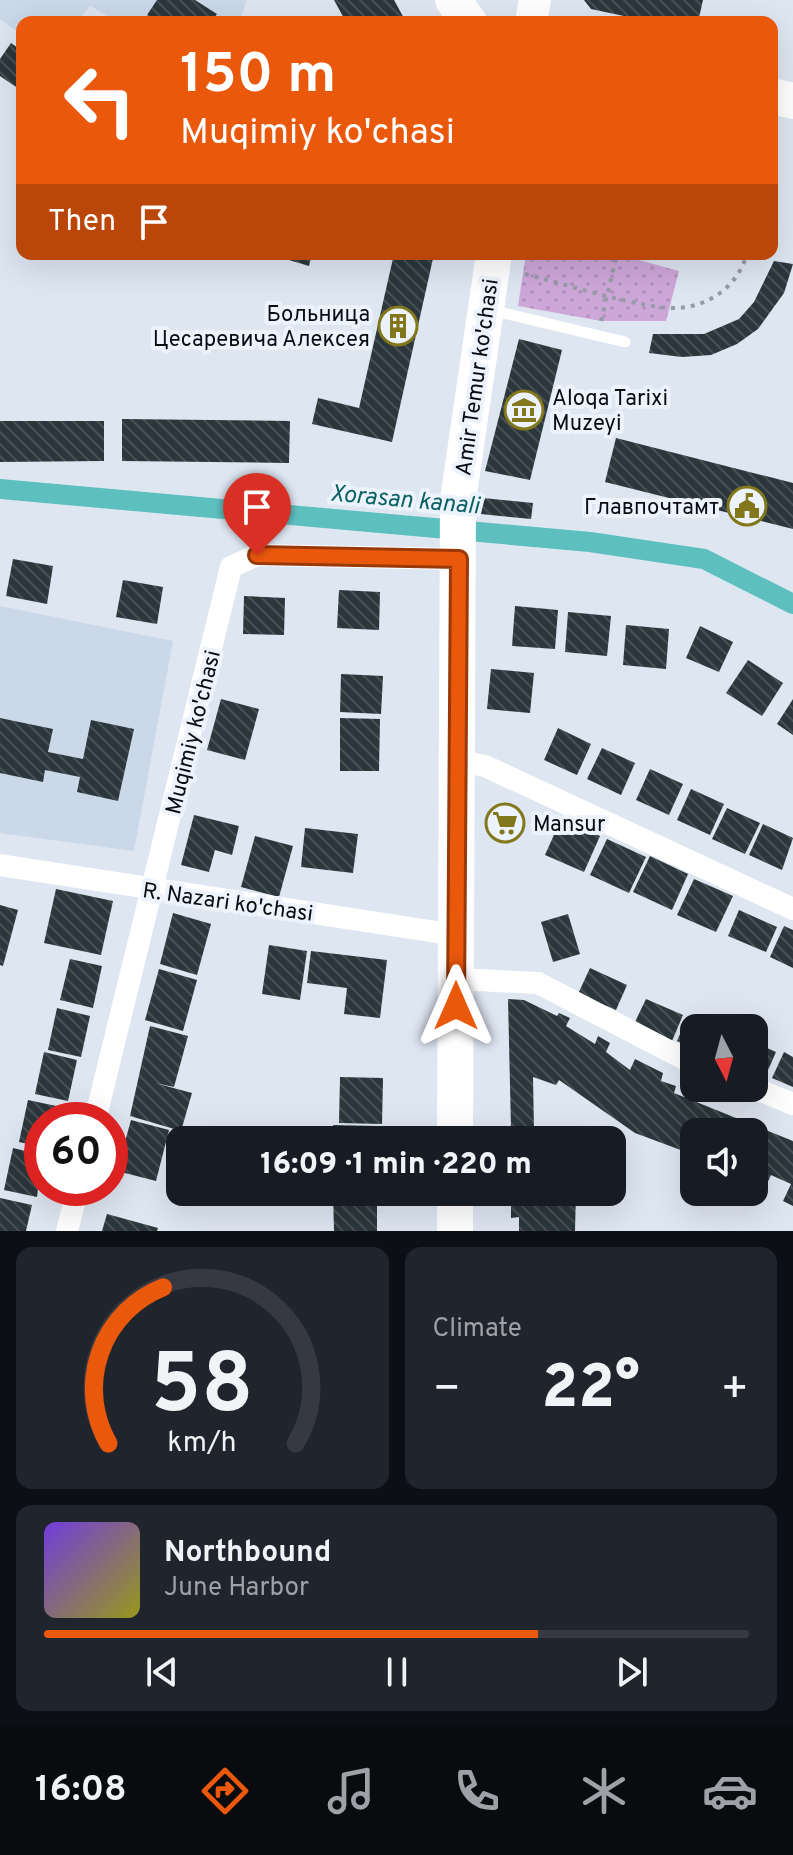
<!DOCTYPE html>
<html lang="en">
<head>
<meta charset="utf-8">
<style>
	:root { --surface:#171b24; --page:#20242c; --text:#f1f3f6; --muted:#9ea1a6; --line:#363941; --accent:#ea580c }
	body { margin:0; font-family:Overpass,sans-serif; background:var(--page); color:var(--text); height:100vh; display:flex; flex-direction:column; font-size:30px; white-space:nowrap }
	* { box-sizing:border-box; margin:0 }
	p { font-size:26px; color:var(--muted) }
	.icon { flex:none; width:44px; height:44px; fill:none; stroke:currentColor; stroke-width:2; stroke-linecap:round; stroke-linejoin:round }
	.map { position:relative; height:1231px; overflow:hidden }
	.panel { display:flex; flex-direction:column; gap:16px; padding:16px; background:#0d0f14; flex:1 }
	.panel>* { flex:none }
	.top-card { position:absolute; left:16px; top:16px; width:762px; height:244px; border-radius:16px; box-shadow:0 8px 32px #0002; background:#ea580c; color:#fff; overflow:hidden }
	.needle { width:52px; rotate:174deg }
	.controls { position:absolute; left:680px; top:1014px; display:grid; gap:16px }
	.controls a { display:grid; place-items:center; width:88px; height:88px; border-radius:16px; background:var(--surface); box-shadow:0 8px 32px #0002; font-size:40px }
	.speed { position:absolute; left:24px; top:1102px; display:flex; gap:16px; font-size:40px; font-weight:700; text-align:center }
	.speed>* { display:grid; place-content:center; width:104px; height:104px; border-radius:50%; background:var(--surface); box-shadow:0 8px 32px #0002; line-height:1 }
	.speed .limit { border:12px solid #d22; background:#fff; color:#111 }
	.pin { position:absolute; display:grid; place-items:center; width:68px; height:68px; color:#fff; margin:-82px -34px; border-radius:50% 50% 50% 0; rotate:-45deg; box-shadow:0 0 8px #0007 }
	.pin .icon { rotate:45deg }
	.me { position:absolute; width:88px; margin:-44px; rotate:0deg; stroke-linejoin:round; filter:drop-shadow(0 0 6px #0008) }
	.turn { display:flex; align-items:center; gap:28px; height:168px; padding:0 32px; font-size:36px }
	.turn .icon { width:104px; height:104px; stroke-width:2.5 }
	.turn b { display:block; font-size:56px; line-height:68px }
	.then { display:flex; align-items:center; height:76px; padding:0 32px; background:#0003; gap:16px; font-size:30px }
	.big { font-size:60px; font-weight:800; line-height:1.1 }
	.panel .card { flex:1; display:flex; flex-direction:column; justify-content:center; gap:12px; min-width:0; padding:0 28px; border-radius:16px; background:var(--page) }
	.panel .dial { align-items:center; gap:0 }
	.dial svg { height:208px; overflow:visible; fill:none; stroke:var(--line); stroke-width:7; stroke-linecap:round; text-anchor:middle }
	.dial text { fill:var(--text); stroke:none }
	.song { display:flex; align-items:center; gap:24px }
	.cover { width:96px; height:96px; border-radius:12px; background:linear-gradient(135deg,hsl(260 70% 55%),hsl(60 70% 35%)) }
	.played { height:8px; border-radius:4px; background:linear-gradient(90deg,var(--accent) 70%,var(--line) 70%) }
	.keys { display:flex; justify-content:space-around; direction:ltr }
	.heat { display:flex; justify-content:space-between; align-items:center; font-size:44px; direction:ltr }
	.panel .tiles { flex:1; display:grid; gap:16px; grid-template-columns:1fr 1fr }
	.card:last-child { grid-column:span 2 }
	.trip { position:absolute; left:166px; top:1126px; width:460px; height:80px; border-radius:16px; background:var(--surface); box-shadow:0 8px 32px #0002; font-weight:800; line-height:80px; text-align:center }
	.dock { display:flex; height:128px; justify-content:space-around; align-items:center; background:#090b0e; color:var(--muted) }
	.dock .icon { width:56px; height:56px }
	.dock .current { color:var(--accent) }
	.dock b { font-size:36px; color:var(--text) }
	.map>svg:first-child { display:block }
	.built { fill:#cad8e8 }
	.park { fill:url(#park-dots) }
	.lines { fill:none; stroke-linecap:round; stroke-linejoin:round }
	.canal { stroke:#5dc0bf; stroke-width:20 }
	.building { fill:url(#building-back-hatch) }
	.path { stroke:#959ca5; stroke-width:4; stroke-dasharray:4 6; stroke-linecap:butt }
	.service { stroke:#fff; stroke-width:11 }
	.minor { stroke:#fff; stroke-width:22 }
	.secondary { stroke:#fff; stroke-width:32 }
	.primary { stroke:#fff; stroke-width:36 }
	.route-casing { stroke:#983908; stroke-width:20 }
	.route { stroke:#ea580c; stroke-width:14 }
	.labels { text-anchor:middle; stroke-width:8; stroke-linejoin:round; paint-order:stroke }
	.poi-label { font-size:22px; fill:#090c10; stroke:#ecf3fd; text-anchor:end }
	.street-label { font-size:22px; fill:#090c10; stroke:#ecf3fd }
	.water-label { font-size:24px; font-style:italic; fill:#0a6161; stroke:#ecf3fd }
</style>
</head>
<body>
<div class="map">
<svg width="793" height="1231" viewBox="0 0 793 1231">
	<defs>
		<pattern id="park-dots" width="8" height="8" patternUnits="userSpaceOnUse" patternTransform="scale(2)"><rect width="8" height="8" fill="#cea7d9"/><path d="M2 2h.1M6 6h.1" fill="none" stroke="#b08fb9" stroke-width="1.8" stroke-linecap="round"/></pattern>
		<pattern id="building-back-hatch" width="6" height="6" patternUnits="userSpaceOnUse" patternTransform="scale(2)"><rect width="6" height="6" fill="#2b373c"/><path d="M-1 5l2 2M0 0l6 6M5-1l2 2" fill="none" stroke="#475055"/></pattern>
	</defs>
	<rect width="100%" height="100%" fill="#dee6f2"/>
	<g class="built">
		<path d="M0,0H247L239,22H119L90,6L78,22H22V35L0,19Z"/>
		<path d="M0,606L173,641L134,851L0,833Z"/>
	</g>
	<path class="park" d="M526,254H617L679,271L666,321H601L518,306Z"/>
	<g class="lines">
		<path class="canal" d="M0,489L590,542L704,559L793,604"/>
	</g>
	<g class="building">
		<path d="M157,0H195L217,14L211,22H157L147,15Z"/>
		<path d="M334,0H394L406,22H346Z"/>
		<path d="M584,0H703L698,22H652L591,9Z"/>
		<path d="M11,43L22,51V91L0,76V59Z"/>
		<path d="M269,254H312L309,266Z"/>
		<path d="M394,254H434L392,442L312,424L318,398L359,408Z"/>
		<path d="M774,261L793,264L784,293L758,329L737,344L711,355L682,357L649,353L653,334H704L739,319L754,302Z"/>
		<path d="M519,339L562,350L530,480L485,471Z"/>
		<path d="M122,419L290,421L289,463L122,461Z"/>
		<path d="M0,421H104V461L0,462Z"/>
		<path d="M616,438L793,483V529L605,482Z"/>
		<path d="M483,498L533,503L531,519L481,514Z"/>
		<path d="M13,559L53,566L47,604L6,596Z"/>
		<path d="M123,580L163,587L157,624L116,617Z"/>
		<path d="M339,590L380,592L379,630L337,628Z"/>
		<path d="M244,596L285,598L284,635L243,634Z"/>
		<path d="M515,606L558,610L555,649L512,646Z"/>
		<path d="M568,612L611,616L607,656L565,652Z"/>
		<path d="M626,625L669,629L666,669L623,665Z"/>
		<path d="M700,626L733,642L719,672L686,658Z"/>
		<path d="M748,660L783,683L762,716L726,693Z"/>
		<path d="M491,669L534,673L530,713L487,709Z"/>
		<path d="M341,674L383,676L381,714L340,712Z"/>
		<path d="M221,699L259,709L245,760L207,750Z"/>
		<path d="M793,699V735L777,724Z"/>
		<path d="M0,718L53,729L48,752L83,759L91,720L134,729L118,801L77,792L80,777L45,770L43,782L0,773Z"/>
		<path d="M340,718L380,719L379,771H340Z"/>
		<path d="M558,728L591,744L577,775L544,760Z"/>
		<path d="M602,748L635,763L621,795L587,779Z"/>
		<path d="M650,769L683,784L669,815L636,800Z"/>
		<path d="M691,789L724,804L710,835L677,820Z"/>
		<path d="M727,808L760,823L745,854L712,839Z"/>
		<path d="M194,815L239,826L232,855L215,850L209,872L181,865Z"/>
		<path d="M561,819L600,836L584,872L545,855Z"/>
		<path d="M763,824L793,838L782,870L749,855Z"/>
		<path d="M305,828L358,834L353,873L301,867Z"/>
		<path d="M255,836L293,846L279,897L241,887Z"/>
		<path d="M607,839L646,857L629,893L590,875Z"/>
		<path d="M650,856L688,874L672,910L633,892Z"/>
		<path d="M694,879L733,896L716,932L677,915Z"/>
		<path d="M56,889L113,901L101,955L44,943Z"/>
		<path d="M0,905L18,910L3,966L0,965Z"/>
		<path d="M739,910L777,927L766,952L728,936Z"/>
		<path d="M173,913L211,924L197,975L160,964Z"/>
		<path d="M568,914L580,954L553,962L541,922Z"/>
		<path d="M784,926L793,930V968L770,957Z"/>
		<path d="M269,945L307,951L300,1000L262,994Z"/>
		<path d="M311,951L387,960L380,1018L344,1014L347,988L307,983Z"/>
		<path d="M70,959L102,966L93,1008L60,1000Z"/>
		<path d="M590,968L627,985L616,1010L578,994Z"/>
		<path d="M159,969L197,980L183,1031L145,1020Z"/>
		<path d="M508,999L524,1000L557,1016L559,1013L570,1018L566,1026L595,1044L598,1036L610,1043L606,1052L630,1070L635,1059L663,1073L661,1081L676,1086L674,1093L793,1141V1206L783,1201L791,1184L771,1175L765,1188L754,1183V1132H694V1148L688,1146L686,1152L635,1133L559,1080L556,1085L533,1077L534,1131L587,1128V1140H507L506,1129H511Z"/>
		<path d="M646,999L683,1015L672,1041L634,1024Z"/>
		<path d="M57,1008L90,1016L81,1057L48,1050Z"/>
		<path d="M688,1016L716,1028H694V1048L677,1041Z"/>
		<path d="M150,1026L188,1036L174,1087L155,1083L192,1093L181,1131L130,1116Z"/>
		<path d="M754,1042L776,1052L765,1077L754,1072Z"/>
		<path d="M44,1052L77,1060L68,1101L35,1094Z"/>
		<path d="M784,1052L793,1057V1087L772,1078Z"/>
		<path d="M340,1077L383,1078L382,1124L339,1123Z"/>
		<path d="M28,1100L61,1107L58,1120H42V1147L19,1142Z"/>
		<path d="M131,1120L169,1130L156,1181L117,1171Z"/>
		<path d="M333,1125L376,1126V1140H332Z"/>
		<path d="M13,1148L42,1155L37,1197L4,1190Z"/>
		<path d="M333,1192H377V1231H334Z"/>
		<path d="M511,1192H576L575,1231H519V1217L511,1218Z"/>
		<path d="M0,1198L32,1205L26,1231H0Z"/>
		<path d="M107,1214L158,1228L157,1231H102Z"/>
	</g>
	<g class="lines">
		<g class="path">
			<path d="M525,274C561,283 645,310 678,308C711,306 738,285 747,254"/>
			<path d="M601,321L617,254"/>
		</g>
		<path class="service" d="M491,310L625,342"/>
		<g class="minor">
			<path d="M455,760L485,766L793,909"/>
			<path d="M0,865L456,935"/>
			<path d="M456,979L538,983L694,1064"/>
			<path d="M754,1088L793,1104"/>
			<path d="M95,1120L231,567L257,555L459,559"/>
			<path d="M67,1231L78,1188"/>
		</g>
		<path class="secondary" d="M531,22L535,0"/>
		<g class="primary">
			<path d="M453,0L469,22"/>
			<path d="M772,96L793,101"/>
			<path d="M455,1140L458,500L494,254"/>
			<path d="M455,1231V1192"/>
		</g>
	</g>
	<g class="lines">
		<defs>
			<path id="route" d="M257,555L459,559L456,1006"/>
		</defs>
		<use href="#route" class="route-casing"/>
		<use href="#route" class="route"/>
	</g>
	<defs>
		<symbol id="building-ring" viewBox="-11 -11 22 22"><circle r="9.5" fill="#ecf3fd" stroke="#83771b" stroke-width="1.5"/><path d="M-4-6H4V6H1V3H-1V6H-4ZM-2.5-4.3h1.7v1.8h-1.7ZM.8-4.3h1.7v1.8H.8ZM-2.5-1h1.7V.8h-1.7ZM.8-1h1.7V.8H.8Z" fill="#83771b"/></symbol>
		<symbol id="museum-ring" viewBox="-11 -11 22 22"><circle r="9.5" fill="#ecf3fd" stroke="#83771b" stroke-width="1.5"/><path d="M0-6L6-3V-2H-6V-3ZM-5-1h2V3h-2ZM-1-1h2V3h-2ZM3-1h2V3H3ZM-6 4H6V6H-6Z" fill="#83771b"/></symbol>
		<symbol id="civic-ring" viewBox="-11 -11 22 22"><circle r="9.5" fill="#ecf3fd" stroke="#83771b" stroke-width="1.5"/><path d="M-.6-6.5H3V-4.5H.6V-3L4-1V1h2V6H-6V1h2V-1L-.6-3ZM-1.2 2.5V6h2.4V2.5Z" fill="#83771b"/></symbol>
		<symbol id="supermarket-ring" viewBox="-11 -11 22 22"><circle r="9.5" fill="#ecf3fd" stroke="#83771b" stroke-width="1.5"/><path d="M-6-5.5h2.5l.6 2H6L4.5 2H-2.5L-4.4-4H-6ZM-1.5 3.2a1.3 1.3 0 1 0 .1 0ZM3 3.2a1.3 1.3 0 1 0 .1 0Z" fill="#83771b"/></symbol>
	</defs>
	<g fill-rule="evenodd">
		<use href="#building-ring" x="376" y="304" width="44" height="44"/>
		<use href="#museum-ring" x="502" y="388" width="44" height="44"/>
		<use href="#civic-ring" x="725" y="484" width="44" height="44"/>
		<use href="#supermarket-ring" x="483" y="801" width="44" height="44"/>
	</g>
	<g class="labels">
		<g class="poi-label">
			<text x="370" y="321">Больница<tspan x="370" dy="25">Цесаревича Алексея</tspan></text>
			<text x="552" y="405" text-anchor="start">Aloqa Tarixi<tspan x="552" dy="25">Muzeyi</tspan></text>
			<text x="719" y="514">Главпочтамт</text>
			<text x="533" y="831" text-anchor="start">Mansur</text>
		</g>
		<g class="street-label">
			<text transform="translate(476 377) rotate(-82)" y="8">Amir Temur ko'chasi</text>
			<text transform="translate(192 732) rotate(-76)" y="8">Muqimiy ko'chasi</text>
			<text transform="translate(228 901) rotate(8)" y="8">R. Nazari ko'chasi</text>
		</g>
		<g class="water-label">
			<text transform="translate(405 499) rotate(5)" y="8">Xorasan kanali</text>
		</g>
	</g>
</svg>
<div class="controls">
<a><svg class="needle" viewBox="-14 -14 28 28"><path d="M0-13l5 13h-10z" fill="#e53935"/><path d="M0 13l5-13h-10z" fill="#9ea1a6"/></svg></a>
<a><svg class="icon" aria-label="sound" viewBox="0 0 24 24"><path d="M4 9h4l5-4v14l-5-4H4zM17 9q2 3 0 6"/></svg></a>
</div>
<div class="speed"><div class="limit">60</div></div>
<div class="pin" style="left:257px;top:555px;background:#d93025"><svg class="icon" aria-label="arrive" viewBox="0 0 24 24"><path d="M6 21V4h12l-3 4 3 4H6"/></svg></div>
<svg class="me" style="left:456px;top:1006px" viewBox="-20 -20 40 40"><path d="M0-17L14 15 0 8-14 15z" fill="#ea580c" stroke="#fff" stroke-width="4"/></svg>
<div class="trip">16:09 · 1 min · 220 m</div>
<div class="top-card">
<div class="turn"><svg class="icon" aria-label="left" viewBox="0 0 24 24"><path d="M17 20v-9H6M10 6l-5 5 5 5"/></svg><div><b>150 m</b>Muqimiy ko'chasi</div></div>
<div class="then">Then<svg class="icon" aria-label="arrive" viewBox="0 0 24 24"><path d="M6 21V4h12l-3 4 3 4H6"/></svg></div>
</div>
</div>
<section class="panel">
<div class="tiles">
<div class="card dial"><svg viewBox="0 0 100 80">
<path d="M14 69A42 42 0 1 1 86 69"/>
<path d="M14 69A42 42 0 0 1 35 9" stroke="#ea580c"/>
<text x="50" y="56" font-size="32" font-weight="700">58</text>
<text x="50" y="72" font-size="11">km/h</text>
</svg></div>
<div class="card"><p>Climate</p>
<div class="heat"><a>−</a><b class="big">22°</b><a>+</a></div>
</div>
<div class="card">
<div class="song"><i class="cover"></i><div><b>Northbound</b><p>June Harbor</p></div></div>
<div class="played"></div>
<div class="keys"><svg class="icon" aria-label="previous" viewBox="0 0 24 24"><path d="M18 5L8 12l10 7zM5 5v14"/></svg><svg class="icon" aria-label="pause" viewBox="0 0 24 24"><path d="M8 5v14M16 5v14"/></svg><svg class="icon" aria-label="next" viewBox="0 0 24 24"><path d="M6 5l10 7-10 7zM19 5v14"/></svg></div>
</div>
</div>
</section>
<nav class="dock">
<b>16:08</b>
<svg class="icon current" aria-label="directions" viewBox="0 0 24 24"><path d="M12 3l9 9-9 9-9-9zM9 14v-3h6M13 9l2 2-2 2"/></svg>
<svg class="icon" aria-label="music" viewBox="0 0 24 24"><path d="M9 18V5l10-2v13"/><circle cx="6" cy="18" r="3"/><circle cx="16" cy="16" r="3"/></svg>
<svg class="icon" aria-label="phone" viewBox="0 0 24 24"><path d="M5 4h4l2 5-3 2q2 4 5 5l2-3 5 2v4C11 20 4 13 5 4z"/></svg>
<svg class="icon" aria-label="climate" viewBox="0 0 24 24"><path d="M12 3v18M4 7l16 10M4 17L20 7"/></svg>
<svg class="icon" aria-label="car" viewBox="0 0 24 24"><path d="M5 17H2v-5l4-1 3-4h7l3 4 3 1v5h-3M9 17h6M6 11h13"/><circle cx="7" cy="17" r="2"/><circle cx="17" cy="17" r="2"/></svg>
</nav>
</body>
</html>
